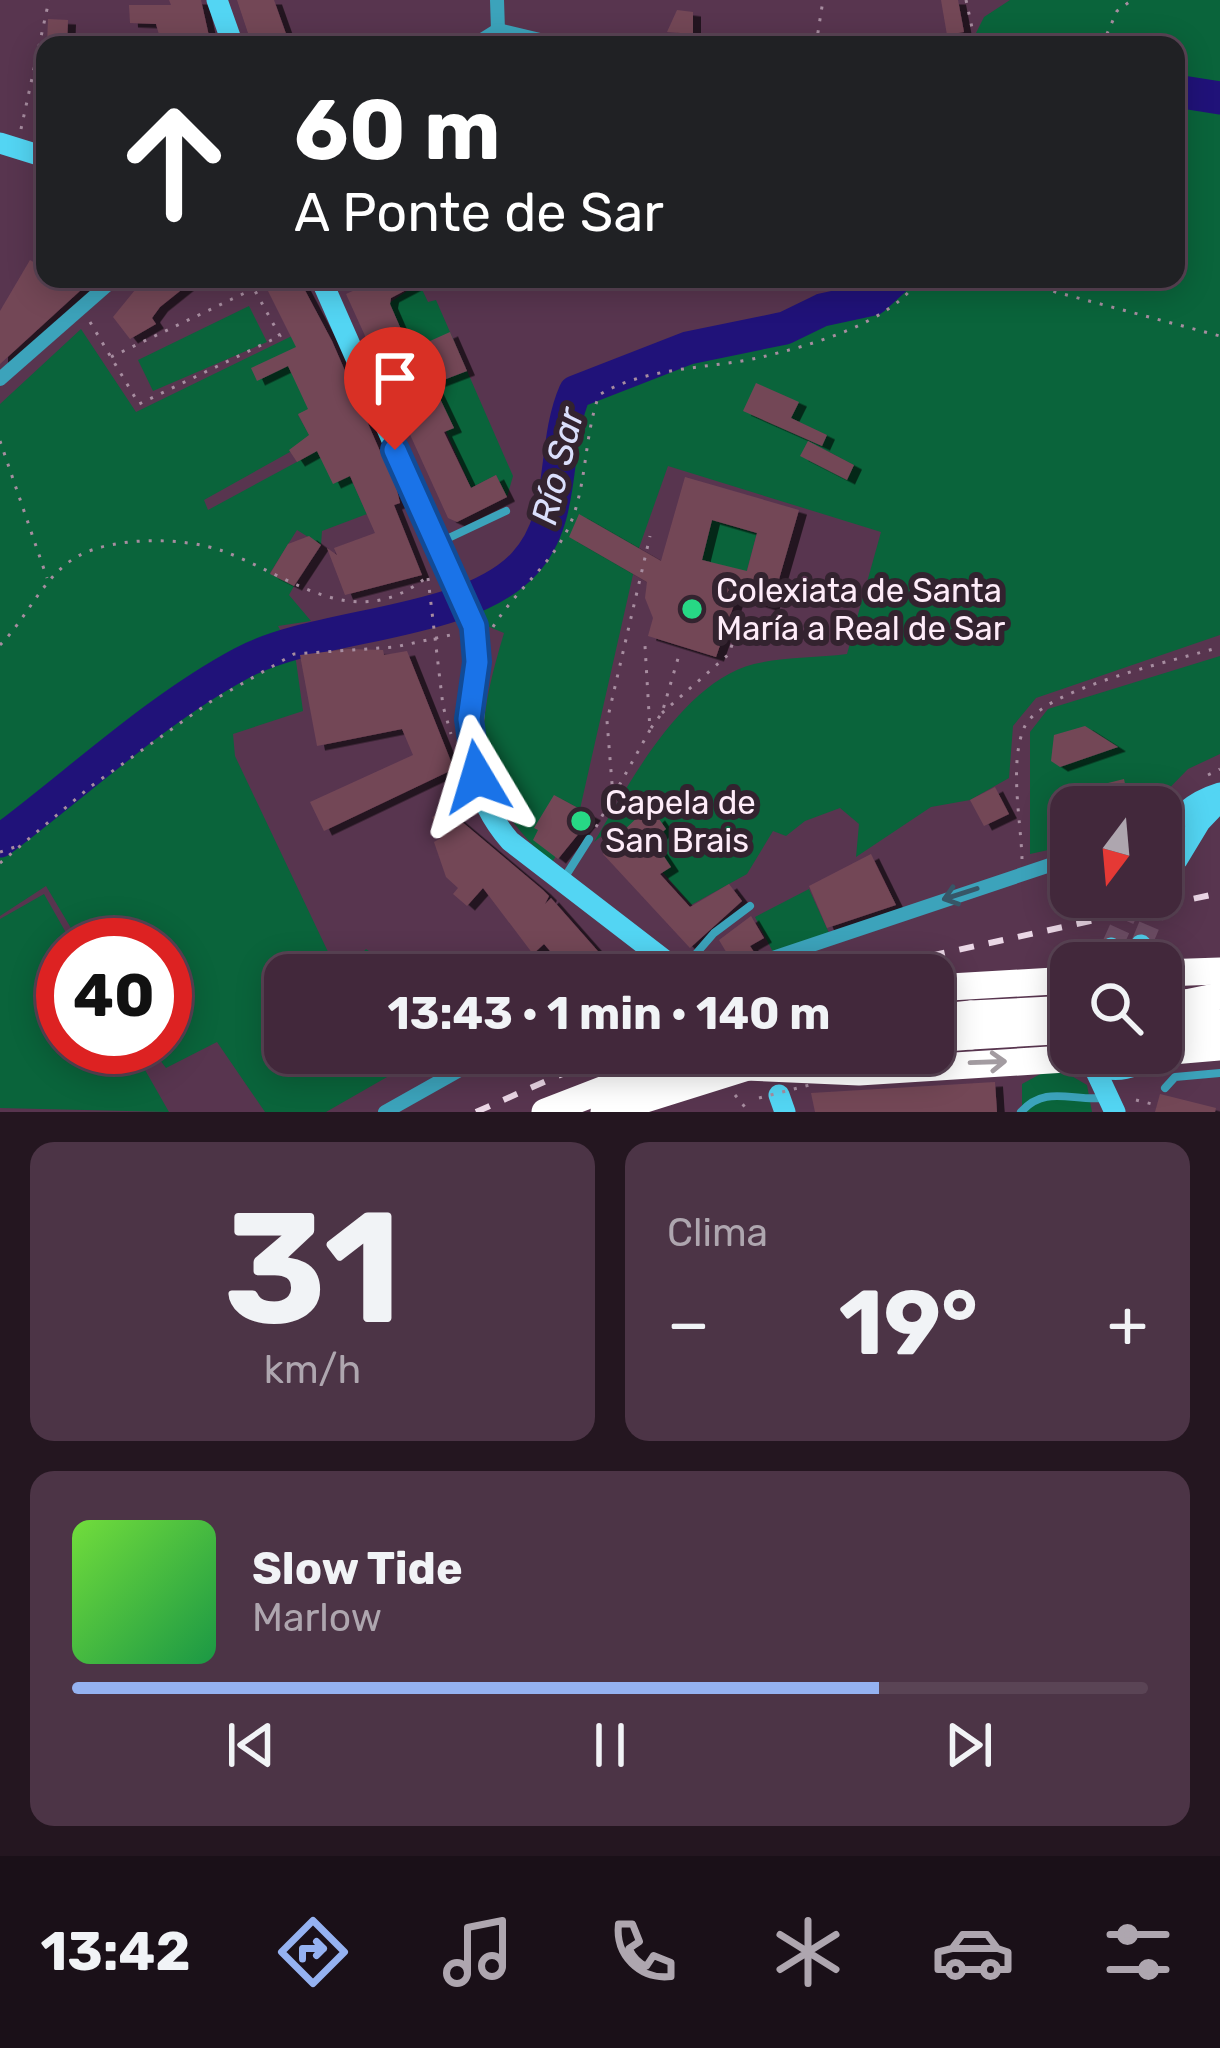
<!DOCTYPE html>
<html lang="es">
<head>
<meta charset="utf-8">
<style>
	:root { --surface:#42283b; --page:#4c3446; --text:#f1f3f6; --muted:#aea6af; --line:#5a4455; --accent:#95b2f1 }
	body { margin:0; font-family:Rubik,sans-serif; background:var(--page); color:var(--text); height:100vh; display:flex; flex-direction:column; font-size:45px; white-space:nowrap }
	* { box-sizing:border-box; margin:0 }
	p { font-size:39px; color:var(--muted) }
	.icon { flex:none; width:66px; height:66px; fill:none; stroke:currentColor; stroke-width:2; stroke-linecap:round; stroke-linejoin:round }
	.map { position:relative; height:1112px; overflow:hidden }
	.panel { display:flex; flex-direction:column; gap:30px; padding:30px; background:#241620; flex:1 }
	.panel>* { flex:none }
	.guide { position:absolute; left:36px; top:36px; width:1149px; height:252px; border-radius:24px; box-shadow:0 6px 30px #0003,0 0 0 3px var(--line); background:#202124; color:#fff; overflow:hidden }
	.needle { width:78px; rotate:196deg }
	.tools { position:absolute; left:1050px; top:786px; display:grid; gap:24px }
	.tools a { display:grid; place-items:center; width:132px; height:132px; border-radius:24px; background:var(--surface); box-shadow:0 6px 30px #0003,0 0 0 3px var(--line); font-size:60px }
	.speed { position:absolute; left:36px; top:918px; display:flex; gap:24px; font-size:60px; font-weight:700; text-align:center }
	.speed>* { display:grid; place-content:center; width:156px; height:156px; border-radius:50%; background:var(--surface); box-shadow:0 6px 30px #0003,0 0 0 3px var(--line); line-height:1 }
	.speed .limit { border:18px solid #d22; background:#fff; color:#111 }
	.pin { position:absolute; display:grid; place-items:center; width:102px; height:102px; color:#fff; margin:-123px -51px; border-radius:50% 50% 50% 0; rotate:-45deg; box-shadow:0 0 12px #0007 }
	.pin .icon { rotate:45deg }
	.me { position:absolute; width:132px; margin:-66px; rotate:353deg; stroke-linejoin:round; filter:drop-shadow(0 0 9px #0008) }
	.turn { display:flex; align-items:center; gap:42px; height:252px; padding:0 60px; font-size:54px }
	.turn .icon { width:156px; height:156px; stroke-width:2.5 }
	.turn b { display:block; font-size:84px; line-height:102px }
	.big { font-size:90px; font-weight:700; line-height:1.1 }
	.panel .tile { flex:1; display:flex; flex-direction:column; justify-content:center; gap:18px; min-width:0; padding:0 42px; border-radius:24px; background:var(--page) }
	.panel .dial { align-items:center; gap:0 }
	.dial b { font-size:156px; line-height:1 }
	.song { display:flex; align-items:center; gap:36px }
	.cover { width:144px; height:144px; border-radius:18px; background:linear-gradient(135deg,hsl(100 70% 55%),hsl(140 70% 35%)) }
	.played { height:12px; border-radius:6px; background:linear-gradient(90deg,var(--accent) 75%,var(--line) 75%) }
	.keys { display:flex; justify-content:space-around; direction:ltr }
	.heat { display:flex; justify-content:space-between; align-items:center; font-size:66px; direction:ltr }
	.panel .tiles { flex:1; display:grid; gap:30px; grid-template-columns:1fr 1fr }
	.tile:last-child { grid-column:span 2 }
	.trip { position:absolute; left:264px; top:954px; width:690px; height:120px; border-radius:24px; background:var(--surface); box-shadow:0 6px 30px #0003,0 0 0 3px var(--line); font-weight:700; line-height:120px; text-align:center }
	.tabs { display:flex; height:192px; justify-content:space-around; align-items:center; background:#1a1018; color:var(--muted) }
	.tabs .icon { width:84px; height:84px }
	.tabs .active { color:var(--accent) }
	.tabs b { font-size:54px; color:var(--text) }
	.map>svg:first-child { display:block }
	.green { fill:#0a643b; fill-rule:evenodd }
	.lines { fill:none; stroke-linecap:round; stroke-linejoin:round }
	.river { stroke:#201279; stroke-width:33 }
	.building { fill:#734757; fill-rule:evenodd; filter:url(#shadow) }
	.secondary-tunnel { stroke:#715068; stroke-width:21; stroke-dasharray:21 10; stroke-linecap:butt }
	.path { stroke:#a78da0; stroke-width:3; stroke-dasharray:3 9; stroke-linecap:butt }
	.lane { stroke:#3ca3bb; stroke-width:8 }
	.street { stroke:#3ca3bb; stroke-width:14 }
	.secondary { stroke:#53d5f3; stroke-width:21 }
	.highway { stroke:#fff; stroke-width:27 }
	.rail { stroke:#ebd7e6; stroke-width:6; stroke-dasharray:15 15; stroke-linecap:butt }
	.path-bridge { stroke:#a78da0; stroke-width:3; stroke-dasharray:3 9; stroke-linecap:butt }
	.highway-bridge { stroke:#fff; stroke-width:27 }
	.oneway { stroke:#375667 }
	.oneway2 { stroke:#a39ca1 }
	.route-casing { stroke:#114b97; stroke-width:30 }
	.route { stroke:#1a73e8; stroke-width:21 }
	.poi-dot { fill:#27d885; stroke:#33232f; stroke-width:4.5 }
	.labels { text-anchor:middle; stroke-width:12; stroke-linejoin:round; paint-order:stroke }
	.poi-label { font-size:33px; fill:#feecf9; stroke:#33232f; text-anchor:start }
	.water-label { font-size:36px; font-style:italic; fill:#dadffb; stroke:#33232f }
</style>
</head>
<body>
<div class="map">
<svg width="1220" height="1112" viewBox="0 0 1220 1112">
	<defs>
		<filter id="shadow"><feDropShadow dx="8" dy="4.5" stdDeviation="0" flood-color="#0009"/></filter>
	</defs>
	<rect width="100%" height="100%" fill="#58354f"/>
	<g class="green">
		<path d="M1010,0H1220V635L1036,698L1013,726L1009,778L970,800L931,807L856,857L859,824L840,808L805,821L786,836L773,831L747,874L691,905L619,822L594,842C630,783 681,683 754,664C783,657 817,658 847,654L881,532L668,466L639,548L580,809L552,863C468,789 474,733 504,633L487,626L474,608C579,575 546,466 579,395L689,354L784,335L822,317L876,306L903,279H1176V45H987L974,37L984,17Z"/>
		<path d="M419,283L428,302L436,300L513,476L507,497L496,475L471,488L397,320L383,307Z"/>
		<path d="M249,306L267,342L153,391L138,360Z"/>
		<path d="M81,329L136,412L296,334L309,409L298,415L310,436L346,468L367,514L322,531L321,545L297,530L270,573L294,586L289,595L311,621L278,626L296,661L303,711L233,734L235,756L330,956L344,973L366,949L404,975H285V1053H429L326,1112H265L217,1042L166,1068L150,1047H165V945H81L46,886L0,916V404ZM290,452L306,457L208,510L204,500Z"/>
		<path d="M712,520L757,533L744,581L700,567Z"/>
		<path d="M1220,656V754L1188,769L1151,807H1071V845L1030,854V732L1048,709Z"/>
		<path d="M809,889L830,935L774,954L755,917Z"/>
		<path d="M44,894L73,945H63V1047H132L169,1112L0,1108V919Z"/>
		<path d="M1046,1071H1063L1087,1085L1092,1112H1022V1084Z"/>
	</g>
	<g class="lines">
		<g class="river">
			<path d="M1176,91L1220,98"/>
			<path d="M0,841C79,782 156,709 242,663C318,622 465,627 524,564C568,517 551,447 575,392L688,348L785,328L822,310L873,299L895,279"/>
		</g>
	</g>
	<g class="building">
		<path d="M169,0H201L211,45H162L156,24L130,23L129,5H171Z"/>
		<path d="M237,0H274L290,45H252Z"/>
		<path d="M941,0H958L964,32L947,35Z"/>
		<path d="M677,10L693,12V34L667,32Z"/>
		<path d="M48,19L68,20L67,45H47Z"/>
		<path d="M30,260L45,269V279H93L0,364V311Z"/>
		<path d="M144,279H195L160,307L152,318L156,324L130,339L113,317Z"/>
		<path d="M287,279H299L332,341L397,490L400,503L394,505L422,575L345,595L327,548L337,555L334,548L375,533L350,476L333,484L317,451L297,462L289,450L309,435L298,414L308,409L288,366L257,381L251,368L296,347L267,289Z"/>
		<path d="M351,279H427L391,298L390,304L410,350L450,332L467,371L433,384L454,428L444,432L471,488L496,475L507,497L457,522L448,518L346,294L355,290Z"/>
		<path d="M756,383L799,402L791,418L827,435L822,446L743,411Z"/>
		<path d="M808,441L854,465L847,480L800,456Z"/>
		<path d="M685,477L799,510L771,607L737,596L716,657L648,636L653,618L645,598L647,582L569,537L579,514L661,561ZM712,520L757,533L747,571L702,560Z"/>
		<path d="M309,536L321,545L294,586L270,574L288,544Z"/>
		<path d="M348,649L383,650L384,655L407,651L454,769L324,831L310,802L413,755L402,729L317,746L300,655Z"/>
		<path d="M1085,726L1118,747L1060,767L1051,761L1054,735Z"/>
		<path d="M1124,779L1130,807H1105L1100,785Z"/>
		<path d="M995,787L1009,814L984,826L970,800Z"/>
		<path d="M554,795L593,816L558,859L533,840L538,830L534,828Z"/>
		<path d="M448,810L543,890L549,896L545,904L551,898L604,958L611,951L624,964L618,975H571L544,944L533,954L483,888L467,906L453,894L458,888L446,877L434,842L441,838L432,817Z"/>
		<path d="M642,813L649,823L657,816L666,829L653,840L671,867L660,874L690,907L729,884L742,901L690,948L603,854L609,849L601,838L616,826L621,833Z"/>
		<path d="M871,854L896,905L827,928L809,886Z"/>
		<path d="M751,916L764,938L750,946L754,952L731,960L719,940Z"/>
		<path d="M995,1082L997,1112H815L811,1093Z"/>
		<path d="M1160,1094L1216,1108L1215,1112H1155Z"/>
	</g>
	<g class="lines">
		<g class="secondary-tunnel">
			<path d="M1141,945L1161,897"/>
			<path d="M1111,948L1134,897"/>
		</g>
		<g class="path">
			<path d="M966,0L974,37"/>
			<path d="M975,38L987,45"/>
			<path d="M816,45L823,0"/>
			<path d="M938,45L972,37"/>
			<path d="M1102,45L1117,11L1132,0"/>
			<path d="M21,129L49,0"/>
			<path d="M1007,279L1220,336"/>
			<path d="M90,322L139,404L280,336L254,289L274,279"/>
			<path d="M111,357L253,289"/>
			<path d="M0,441L47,578"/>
			<path d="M428,578L443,706L451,734"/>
			<path d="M493,627C518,586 558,561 574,514C587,475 585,434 599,395C646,366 711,369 762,357C811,345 891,323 919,279"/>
			<path d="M0,645C28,617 43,576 78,556C116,536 183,537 223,551C291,576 355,636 428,576"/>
			<path d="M662,713L729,654L742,614"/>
			<path d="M651,728L662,713L679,655"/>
			<path d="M1208,775L1220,769"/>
			<path d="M613,796L607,721L650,536"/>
			<path d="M596,827L650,730L645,646"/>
			<path d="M0,852L21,845"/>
			<path d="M1022,859C1021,821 1009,764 1024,728C1040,689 1178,660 1220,647"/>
			<path d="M0,863L90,787L210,702L294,654L395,647L455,634"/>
			<path d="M735,1095L749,1112"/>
			<path d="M1136,1100L1152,1104L1154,1099"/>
		</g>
		<g class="lane">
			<path d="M438,543L506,511"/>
			<path d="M563,880L589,839"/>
			<path d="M681,971L714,933L750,906"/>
			<path d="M1165,1088L1175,1077L1220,1073"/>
			<path d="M1021,1112C1045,1085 1071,1101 1103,1098"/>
		</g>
		<g class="street">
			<path d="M497,0L498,30"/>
			<path d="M474,45L498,30L561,45"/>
			<path d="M0,379L114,279"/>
			<path d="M629,975L654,951"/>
			<path d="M722,975L1071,858"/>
			<path d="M385,1112L490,1053"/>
		</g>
		<g class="secondary">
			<path d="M217,0L233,45"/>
			<path d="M0,143L45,157"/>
			<path d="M321,279L474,626C487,705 446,767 510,841L684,975"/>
			<path d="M1161,843C1176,817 1191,802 1220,793"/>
			<path d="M1177,860L1200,822L1220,801"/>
			<path d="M1104,963L1111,948"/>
			<path d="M1139,963L1141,945"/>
			<path d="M1077,1053C1101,1075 1130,1075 1154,1053"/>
			<path d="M1093,1065L1115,1112"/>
			<path d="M779,1095L785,1112"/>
		</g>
		<g class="highway">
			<path d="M1161,973L1220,971"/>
			<path d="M933,988L1071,980"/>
			<path d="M1186,1003L1220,996"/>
			<path d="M933,1018L971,1014"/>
			<path d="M1191,1025L1220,1023"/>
			<path d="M933,1039L971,1036"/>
			<path d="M1146,1060L1172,1051L1220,1047"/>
			<path d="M746,1067L859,1072L1081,1058"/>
			<path d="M545,1112L664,1066L716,1053"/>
			<path d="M604,1112L760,1063"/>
		</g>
		<g class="rail">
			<path d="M842,975L1220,893"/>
			<path d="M476,1112L610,1053"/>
		</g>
		<path class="path-bridge" d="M759,1098L813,1084"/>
		<g class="highway-bridge">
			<path d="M1161,1004L1186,1003"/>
			<path d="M971,1014L1071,1009"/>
			<path d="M1161,1026L1191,1025"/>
			<path d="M971,1036L1071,1030"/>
		</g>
	</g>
	<defs><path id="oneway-shaft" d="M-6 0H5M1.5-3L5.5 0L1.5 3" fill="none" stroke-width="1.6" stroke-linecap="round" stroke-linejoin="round" transform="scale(3)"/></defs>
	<use class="oneway" href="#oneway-shaft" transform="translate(960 894) rotate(162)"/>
	<use class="oneway2" href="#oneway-shaft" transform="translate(988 1062) rotate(-2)"/>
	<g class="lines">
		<defs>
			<path id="route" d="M395,450L474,626L477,662L469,719L477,777"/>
		</defs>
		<use href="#route" class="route-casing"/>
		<use href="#route" class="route"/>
	</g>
	<g class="poi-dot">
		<circle cx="692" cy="609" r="12"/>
		<circle cx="581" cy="821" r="12"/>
	</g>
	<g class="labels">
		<g class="poi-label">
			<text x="716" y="602">Colexiata de Santa<tspan x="716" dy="38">María a Real de Sar</tspan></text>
			<text x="605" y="814">Capela de<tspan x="605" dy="38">San Brais</tspan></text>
		</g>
		<g class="water-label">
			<text transform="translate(557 466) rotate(-76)" y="13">Río Sar</text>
		</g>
	</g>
</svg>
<div class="tools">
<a><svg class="needle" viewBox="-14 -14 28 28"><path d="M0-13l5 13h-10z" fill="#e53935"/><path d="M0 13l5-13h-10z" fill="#aea6af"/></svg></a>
<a><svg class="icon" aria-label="search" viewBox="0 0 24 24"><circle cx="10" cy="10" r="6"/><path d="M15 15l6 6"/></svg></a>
</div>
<div class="speed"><div class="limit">40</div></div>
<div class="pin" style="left:395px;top:450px;background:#d93025"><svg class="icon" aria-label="arrive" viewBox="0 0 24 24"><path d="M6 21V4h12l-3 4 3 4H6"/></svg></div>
<svg class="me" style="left:477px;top:777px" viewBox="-20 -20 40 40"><path d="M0-17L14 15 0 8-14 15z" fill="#1a73e8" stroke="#fff" stroke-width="4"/></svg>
<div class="trip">13:43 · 1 min · 140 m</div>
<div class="guide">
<div class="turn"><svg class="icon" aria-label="ahead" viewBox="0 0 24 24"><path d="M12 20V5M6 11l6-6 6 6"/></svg><div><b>60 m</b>A Ponte de Sar</div></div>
</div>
</div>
<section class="panel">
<div class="tiles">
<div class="tile dial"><b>31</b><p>km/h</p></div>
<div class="tile"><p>Clima</p>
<div class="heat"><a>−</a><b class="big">19°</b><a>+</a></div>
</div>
<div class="tile">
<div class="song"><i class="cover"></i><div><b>Slow Tide</b><p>Marlow</p></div></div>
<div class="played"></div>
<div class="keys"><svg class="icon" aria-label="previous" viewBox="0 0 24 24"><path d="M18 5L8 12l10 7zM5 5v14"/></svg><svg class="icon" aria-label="pause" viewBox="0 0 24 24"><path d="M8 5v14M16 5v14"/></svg><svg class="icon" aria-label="next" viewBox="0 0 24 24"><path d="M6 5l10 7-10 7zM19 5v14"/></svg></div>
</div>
</div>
</section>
<nav class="tabs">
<b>13:42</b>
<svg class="icon active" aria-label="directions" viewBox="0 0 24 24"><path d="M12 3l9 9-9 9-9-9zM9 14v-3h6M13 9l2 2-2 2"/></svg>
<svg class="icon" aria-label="music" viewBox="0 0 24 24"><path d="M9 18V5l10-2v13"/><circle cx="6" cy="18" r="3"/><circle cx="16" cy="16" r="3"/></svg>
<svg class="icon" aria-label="phone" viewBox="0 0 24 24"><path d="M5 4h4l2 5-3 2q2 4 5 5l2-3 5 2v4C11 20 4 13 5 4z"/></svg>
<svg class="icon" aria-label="climate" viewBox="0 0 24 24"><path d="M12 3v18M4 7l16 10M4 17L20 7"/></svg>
<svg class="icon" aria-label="car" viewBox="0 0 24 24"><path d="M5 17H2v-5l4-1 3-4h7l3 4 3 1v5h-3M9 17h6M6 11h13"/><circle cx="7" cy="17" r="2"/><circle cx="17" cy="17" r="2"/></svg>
<svg class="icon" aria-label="filters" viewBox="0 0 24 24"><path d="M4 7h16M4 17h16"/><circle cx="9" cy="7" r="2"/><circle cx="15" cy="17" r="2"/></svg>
</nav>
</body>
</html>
